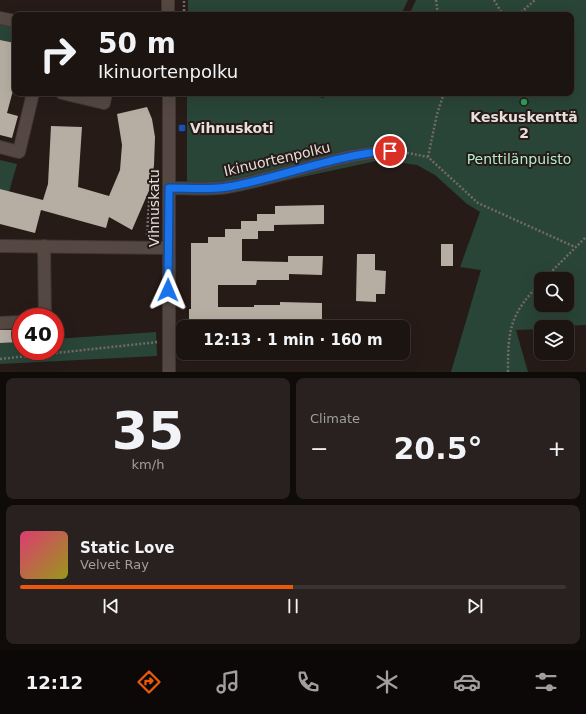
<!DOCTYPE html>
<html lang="en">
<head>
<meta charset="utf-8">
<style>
	:root { --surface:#1c1411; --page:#29211f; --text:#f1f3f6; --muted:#a09e9f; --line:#3a3331; --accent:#ea580c }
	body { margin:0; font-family:"DejaVu Sans",sans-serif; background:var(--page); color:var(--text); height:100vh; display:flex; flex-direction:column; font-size:15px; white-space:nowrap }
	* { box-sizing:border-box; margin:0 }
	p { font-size:13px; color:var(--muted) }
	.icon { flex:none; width:22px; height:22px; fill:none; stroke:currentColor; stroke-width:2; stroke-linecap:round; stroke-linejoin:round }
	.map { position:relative; height:372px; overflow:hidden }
	.drawer { display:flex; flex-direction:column; gap:6px; padding:6px; background:#0f0b09; flex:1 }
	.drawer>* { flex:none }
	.hud { position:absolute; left:12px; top:12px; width:562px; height:84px; border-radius:8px; box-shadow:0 4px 16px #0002,0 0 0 1px var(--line); background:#1c1411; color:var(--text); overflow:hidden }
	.fabs { position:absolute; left:534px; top:272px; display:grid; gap:8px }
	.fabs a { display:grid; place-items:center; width:40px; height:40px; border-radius:8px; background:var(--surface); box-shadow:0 4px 16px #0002,0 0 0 1px var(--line); font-size:20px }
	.speed { position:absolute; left:12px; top:308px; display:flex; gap:8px; font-size:20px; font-weight:700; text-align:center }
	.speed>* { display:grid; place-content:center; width:52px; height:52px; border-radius:50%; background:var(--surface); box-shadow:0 4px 16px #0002,0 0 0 1px var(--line); line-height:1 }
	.speed .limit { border:6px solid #d22; background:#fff; color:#111 }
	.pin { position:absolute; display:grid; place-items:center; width:34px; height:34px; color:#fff; margin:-17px; border:2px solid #fff; border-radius:50%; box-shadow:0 1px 4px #0007 }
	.me { position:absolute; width:44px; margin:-22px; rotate:1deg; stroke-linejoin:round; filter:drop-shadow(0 0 3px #0008) }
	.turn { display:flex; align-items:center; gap:14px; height:84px; padding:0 20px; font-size:18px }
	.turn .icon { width:52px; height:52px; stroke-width:2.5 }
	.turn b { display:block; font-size:28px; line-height:34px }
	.big { font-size:30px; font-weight:700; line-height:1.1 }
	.drawer .widget { flex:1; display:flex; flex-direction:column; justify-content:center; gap:6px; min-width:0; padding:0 14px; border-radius:8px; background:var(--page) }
	.drawer .dial { align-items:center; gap:0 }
	.dial b { font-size:52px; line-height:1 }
	.song { display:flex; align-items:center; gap:12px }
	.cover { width:48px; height:48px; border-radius:6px; background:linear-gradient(135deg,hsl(340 70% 55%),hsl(60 70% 35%)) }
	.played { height:4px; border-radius:2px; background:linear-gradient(90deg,var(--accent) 50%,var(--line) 50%) }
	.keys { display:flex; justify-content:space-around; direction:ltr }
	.heat { display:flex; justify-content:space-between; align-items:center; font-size:22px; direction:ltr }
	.drawer .tiles { flex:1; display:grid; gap:6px; grid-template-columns:1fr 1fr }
	.widget:last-child { grid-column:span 2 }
	.trip { position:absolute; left:176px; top:320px; width:234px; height:40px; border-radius:8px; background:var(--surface); box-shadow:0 4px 16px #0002,0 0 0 1px var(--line); font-weight:700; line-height:40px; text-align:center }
	.dock { display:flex; height:64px; justify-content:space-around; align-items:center; background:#0b0807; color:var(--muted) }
	.dock .icon { width:28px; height:28px }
	.dock .on { color:var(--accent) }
	.dock b { font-size:18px; color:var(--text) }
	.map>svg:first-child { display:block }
	.green { fill:#294538; fill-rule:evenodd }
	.building { fill:#b6aea2 }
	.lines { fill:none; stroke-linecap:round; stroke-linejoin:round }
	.minor-casing { stroke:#3f3633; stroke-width:14 }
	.path { stroke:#736965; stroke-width:2.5; stroke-dasharray:2 2; stroke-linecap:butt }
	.minor { stroke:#554843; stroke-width:12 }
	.route-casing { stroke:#114b97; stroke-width:10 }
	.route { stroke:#1a73e8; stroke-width:7 }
	.leisure-dot { fill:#2e9e5b; stroke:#261b17; stroke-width:1.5 }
	.transit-dot { fill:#1a4fb4; stroke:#261b17; stroke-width:1.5 }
	.labels { text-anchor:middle; stroke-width:4; stroke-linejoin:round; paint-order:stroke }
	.poi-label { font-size:14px; font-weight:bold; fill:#e7dfdc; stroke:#261b17 }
	.street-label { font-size:14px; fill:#e7dfdc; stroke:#261b17 }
	.park-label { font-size:14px; fill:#b1eccf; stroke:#261b17 }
</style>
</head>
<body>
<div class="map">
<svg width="586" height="372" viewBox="0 0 586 372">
	<rect width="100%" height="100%" fill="#261b17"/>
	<g class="green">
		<path d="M188,0H408L401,15H188Z"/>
		<path d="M416,0H586V325L541,327V329L516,330L528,372H451L481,270L460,267L480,212L467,204L435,175L417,165L381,160L222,194L187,195V93H298L324,98L325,93H571V15H409ZM541,279H567V305H541Z"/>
		<path d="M0,22L15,26V43L0,40Z"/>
		<path d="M0,160L17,164L9,192L0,189Z"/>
		<path d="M156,332L157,356L0,364V343L21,342V351H55V339Z"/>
	</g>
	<g class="building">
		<path d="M0,40L15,43V83L7,113L18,116L12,138L0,135Z"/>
		<path d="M147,107L152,119L155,137L154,165L151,186L132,230L109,217L106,228L41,210L35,233L0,224V189L43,200L48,184L51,126L82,127L78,187L109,196L120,170L122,145L117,114Z"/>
		<path d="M324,205V224L274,225V231H258V239H242V261L288,262V256H323L322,275L289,274V280H257L256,285H218V307H254V305H280V302L322,303V321L282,320V323L256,322V325L223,324V327L189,326V309H191V243H208V237H225V229H241V221H257V214H275V206Z"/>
		<rect x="441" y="244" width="12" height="22"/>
		<path d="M357,254H375V270L386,271L385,294H376V302L356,301Z"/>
		<path d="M0,330H21V342L0,343Z"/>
	</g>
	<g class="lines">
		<defs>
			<g id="minor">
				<path d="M168,0V15"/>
				<path d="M0,18L15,21"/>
				<path d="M62,93L104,103L106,93"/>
				<path d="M169,93V372"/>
				<path d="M0,147L19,152L33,93"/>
				<path d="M169,188C188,188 208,190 227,187C282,178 335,154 391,151"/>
				<path d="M0,246L169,248"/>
				<path d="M44,246L45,317"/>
				<path d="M0,323L21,322"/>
			</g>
		</defs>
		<use href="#minor" class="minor-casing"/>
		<g class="path">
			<path d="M436,0L438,15"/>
			<path d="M494,0L503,15"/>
			<path d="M184,15V0"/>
			<path d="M518,15L535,0"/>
			<path d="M403,152L428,157L478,203L575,247"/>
			<path d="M428,157L437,114L444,93"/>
			<path d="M147,235L149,202L155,181"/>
			<path d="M544,279L586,237"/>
			<path d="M0,359L158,342"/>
			<path d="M508,372C508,328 510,315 541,282"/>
		</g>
		<use href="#minor" class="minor"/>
	</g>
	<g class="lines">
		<defs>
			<path id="route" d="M168,290L169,188C188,188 208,190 227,187C282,178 335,154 390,151"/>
		</defs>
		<use href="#route" class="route-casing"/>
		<use href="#route" class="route"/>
	</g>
	<circle class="leisure-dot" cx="524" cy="102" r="4"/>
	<rect class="transit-dot" x="178" y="124" width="8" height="8" rx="2"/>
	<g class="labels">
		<g class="poi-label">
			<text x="524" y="122">Keskuskenttä<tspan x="524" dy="16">2</tspan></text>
			<text x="190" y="133" text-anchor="start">Vihnuskoti</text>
		</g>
		<g class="street-label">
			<text transform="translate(277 159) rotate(-13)" y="5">Ikinuortenpolku</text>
			<text transform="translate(154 208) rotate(-90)" y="5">Vihnuskatu</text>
		</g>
		<g class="park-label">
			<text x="519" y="164">Penttilänpuisto</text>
		</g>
	</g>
</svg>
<div class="fabs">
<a><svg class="icon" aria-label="search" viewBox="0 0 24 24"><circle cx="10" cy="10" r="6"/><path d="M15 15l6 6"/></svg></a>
<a><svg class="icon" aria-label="layers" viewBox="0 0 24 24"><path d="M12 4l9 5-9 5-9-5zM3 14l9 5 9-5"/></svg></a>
</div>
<div class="speed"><div class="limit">40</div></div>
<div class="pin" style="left:390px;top:151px;background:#d93025"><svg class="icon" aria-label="arrive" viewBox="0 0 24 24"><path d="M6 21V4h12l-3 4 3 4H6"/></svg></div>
<svg class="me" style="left:168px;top:290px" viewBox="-20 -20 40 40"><path d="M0-17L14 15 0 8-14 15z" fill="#1a73e8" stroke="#fff" stroke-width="4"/></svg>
<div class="trip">12:13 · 1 min · 160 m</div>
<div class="hud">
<div class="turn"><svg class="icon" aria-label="right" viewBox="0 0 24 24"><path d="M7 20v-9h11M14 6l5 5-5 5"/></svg><div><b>50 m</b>Ikinuortenpolku</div></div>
</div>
</div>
<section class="drawer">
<div class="tiles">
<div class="widget dial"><b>35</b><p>km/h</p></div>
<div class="widget"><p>Climate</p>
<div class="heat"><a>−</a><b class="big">20.5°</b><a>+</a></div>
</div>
<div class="widget">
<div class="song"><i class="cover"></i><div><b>Static Love</b><p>Velvet Ray</p></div></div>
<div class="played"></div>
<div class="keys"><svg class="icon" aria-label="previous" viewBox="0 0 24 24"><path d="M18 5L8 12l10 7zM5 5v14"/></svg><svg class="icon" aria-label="pause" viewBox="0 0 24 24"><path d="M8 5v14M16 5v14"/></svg><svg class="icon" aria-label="next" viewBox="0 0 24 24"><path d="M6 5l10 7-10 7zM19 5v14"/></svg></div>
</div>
</div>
</section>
<nav class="dock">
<b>12:12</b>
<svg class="icon on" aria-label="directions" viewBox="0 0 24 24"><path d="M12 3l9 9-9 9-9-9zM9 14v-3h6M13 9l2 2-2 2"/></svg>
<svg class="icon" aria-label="music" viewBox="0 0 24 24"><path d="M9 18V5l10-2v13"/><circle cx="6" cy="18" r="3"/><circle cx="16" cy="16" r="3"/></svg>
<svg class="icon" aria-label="phone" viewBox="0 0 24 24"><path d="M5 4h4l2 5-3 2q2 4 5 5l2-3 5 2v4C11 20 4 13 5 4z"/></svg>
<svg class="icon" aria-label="climate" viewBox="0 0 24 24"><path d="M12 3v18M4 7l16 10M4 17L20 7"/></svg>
<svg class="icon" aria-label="car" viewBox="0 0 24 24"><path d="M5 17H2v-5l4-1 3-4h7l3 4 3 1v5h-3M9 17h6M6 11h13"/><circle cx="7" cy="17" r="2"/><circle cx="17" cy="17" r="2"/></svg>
<svg class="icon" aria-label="filters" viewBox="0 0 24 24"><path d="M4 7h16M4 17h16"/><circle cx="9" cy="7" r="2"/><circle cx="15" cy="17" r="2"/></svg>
</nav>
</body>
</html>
